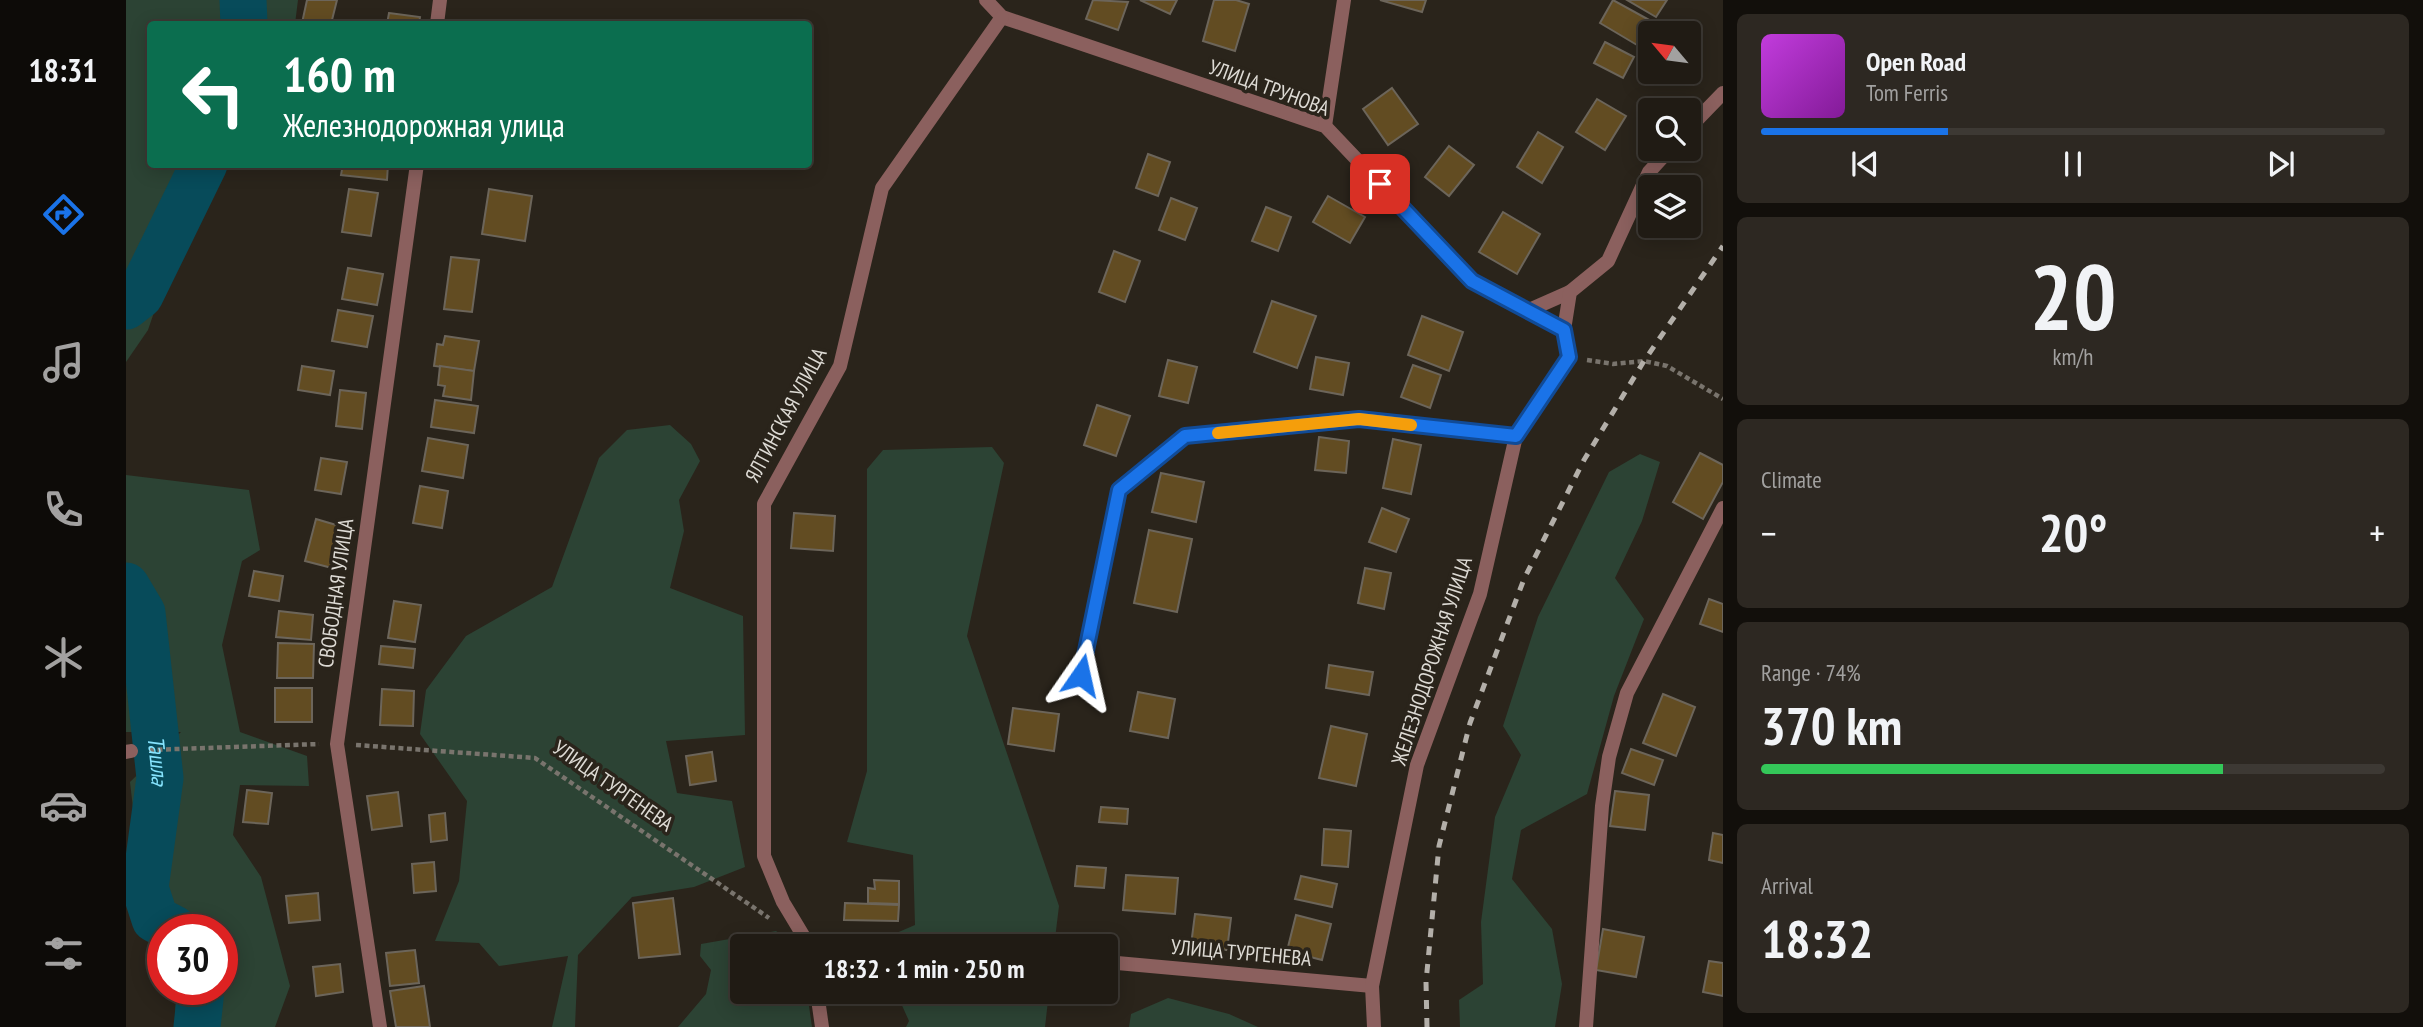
<!DOCTYPE html>
<html lang="en">
<head>
<meta charset="utf-8">
<style>
	:root { --surface:#201b14; --page:#2d2822; --text:#f1f3f6; --muted:#a2a1a0; --line:#3d3934; --accent:#1a73e8 }
	body { margin:0; font-family:"PT Sans Narrow",sans-serif; background:var(--page); color:var(--text); height:100vh; display:flex; flex-direction:column; font-size:26px; white-space:nowrap }
	* { box-sizing:border-box; margin:0 }
	p { font-size:23px; color:var(--muted) }
	.icon { flex:none; width:38px; height:38px; fill:none; stroke:currentColor; stroke-width:2; stroke-linecap:round; stroke-linejoin:round }
	.map { position:relative; flex:1; overflow:hidden }
	.panel { display:flex; flex-direction:column; gap:14px; padding:14px; background:#120f0b; width:700px }
	.panel>* { flex:none }
	.hud { position:absolute; left:21px; top:21px; width:665px; height:147px; border-radius:7px; box-shadow:0 4px 18px #0003,0 0 0 2px var(--line); background:#0b6e4f; color:#fff; overflow:hidden }
	.needle { width:46px; rotate:299deg }
	.fabs { position:absolute; left:1512px; top:21px; display:grid; gap:14px }
	.fabs a { display:grid; place-items:center; width:63px; height:63px; border-radius:7px; background:var(--surface); box-shadow:0 4px 18px #0003,0 0 0 2px var(--line); font-size:35px }
	.speed { position:absolute; left:21px; top:914px; display:flex; gap:14px; font-size:35px; font-weight:700; text-align:center }
	.speed>* { display:grid; place-content:center; width:91px; height:91px; border-radius:50%; background:var(--surface); box-shadow:0 4px 18px #0003,0 0 0 2px var(--line); line-height:1 }
	.speed .limit { border:10px solid #d22; background:#fff; color:#111 }
	.pin { position:absolute; display:grid; place-items:center; width:60px; height:60px; color:#fff; margin:-30px; border-radius:14px; box-shadow:0 4px 10px #0006 }
	.me { position:absolute; width:77px; margin:-38px; rotate:11deg; stroke-linejoin:round; filter:drop-shadow(0 0 5px #0008) }
	.turn { display:flex; align-items:center; gap:24px; height:147px; padding:0 21px; font-size:32px }
	.turn .icon { width:91px; height:91px; stroke-width:2.5 }
	.turn b { display:block; font-size:49px; line-height:60px }
	.big { font-size:52px; font-weight:700; line-height:1.1 }
	.panel .tile { flex:1; display:flex; flex-direction:column; justify-content:center; gap:10px; min-width:0; padding:0 24px; border-radius:10px; background:var(--page) }
	.panel .dial { align-items:center; gap:0 }
	.dial b { font-size:91px; line-height:1 }
	.song { display:flex; align-items:center; gap:21px }
	.cover { width:84px; height:84px; border-radius:10px; background:linear-gradient(135deg,hsl(290 70% 55%),hsl(290 70% 35%)) }
	.played { height:7px; border-radius:4px; background:linear-gradient(90deg,var(--accent) 30%,var(--line) 30%) }
	.keys { display:flex; justify-content:space-around; direction:ltr }
	.heat { display:flex; justify-content:space-between; align-items:center; font-size:38px; direction:ltr }
	.charge { height:10px; border-radius:5px; background:linear-gradient(90deg,#34c759 74%,var(--line) 0) }
	.trip { position:absolute; left:604px; top:934px; width:388px; height:70px; border-radius:7px; background:var(--surface); box-shadow:0 4px 18px #0003,0 0 0 2px var(--line); font-weight:700; line-height:70px; text-align:center }
	main { display:flex; flex:1; min-height:0 }
	.tabs { display:flex; flex-direction:column; width:126px; justify-content:space-around; align-items:center; background:#0d0b08; color:var(--muted) }
	.tabs .icon { width:49px; height:49px }
	.tabs .active { color:var(--accent) }
	.tabs b { font-size:32px; color:var(--text) }
	.map>svg:first-child { display:block }
	.green { fill:#2c4334 }
	.lines { fill:none; stroke-linecap:round; stroke-linejoin:round }
	.river { stroke:#074b5a; stroke-width:47 }
	.building { fill:#624c22; stroke:#6c655a; stroke-width:2 }
	.path { stroke:#79746d; stroke-width:4.5; stroke-dasharray:5 3.5; stroke-linecap:butt }
	.street { stroke:#8b605e; stroke-width:14 }
	.rail { stroke:#b3afa9; stroke-width:5; stroke-dasharray:9 9; stroke-linecap:butt }
	.route-casing { stroke:#114b97; stroke-width:18 }
	.route { stroke:#1a73e8; stroke-width:12 }
	.slow { stroke:#f59e0b; stroke-width:12 }
	.labels { text-anchor:middle; stroke-width:7; stroke-linejoin:round; paint-order:stroke }
	.street-label { font-size:21px; fill:#dddad4; stroke:#2a241b }
	.water-label { font-size:23px; font-style:italic; fill:#86e4fe; stroke:#2a241b }
</style>
</head>
<body>
<main>
<nav class="tabs">
<b>18:31</b>
<svg class="icon active" aria-label="directions" viewBox="0 0 24 24"><path d="M12 3l9 9-9 9-9-9zM9 14v-3h6M13 9l2 2-2 2"/></svg>
<svg class="icon" aria-label="music" viewBox="0 0 24 24"><path d="M9 18V5l10-2v13"/><circle cx="6" cy="18" r="3"/><circle cx="16" cy="16" r="3"/></svg>
<svg class="icon" aria-label="phone" viewBox="0 0 24 24"><path d="M5 4h4l2 5-3 2q2 4 5 5l2-3 5 2v4C11 20 4 13 5 4z"/></svg>
<svg class="icon" aria-label="climate" viewBox="0 0 24 24"><path d="M12 3v18M4 7l16 10M4 17L20 7"/></svg>
<svg class="icon" aria-label="car" viewBox="0 0 24 24"><path d="M5 17H2v-5l4-1 3-4h7l3 4 3 1v5h-3M9 17h6M6 11h13"/><circle cx="7" cy="17" r="2"/><circle cx="17" cy="17" r="2"/></svg>
<svg class="icon" aria-label="filters" viewBox="0 0 24 24"><path d="M4 7h16M4 17h16"/><circle cx="9" cy="7" r="2"/><circle cx="15" cy="17" r="2"/></svg>
</nav>
<div class="map">
<svg width="1597" height="1027" viewBox="0 0 1597 1027">
	<rect width="100%" height="100%" fill="#2a241b"/>
	<g class="green">
		<path d="M0,0H172L169,24H24V164L86,165L55,233L22,330L0,362Z"/>
		<path d="M544,425L565,444L574,461L553,500L558,531L544,588L617,616L619,735L540,741L551,793L606,801L619,867L568,887L506,897L452,955L449,1027H426L442,956L373,966L353,943L309,941L333,881L341,801L294,734L300,690L340,636L426,587L473,458L501,430Z"/>
		<path d="M866,447L878,463L841,636L933,906L928,947H749L747,943L789,925L787,855L721,842L741,771V469L757,450Z"/>
		<path d="M1514,454L1534,462L1516,521L1489,578L1518,619L1488,696L1461,794L1395,830L1386,879L1426,929L1436,984L1429,1027H1334L1333,1000L1357,984L1355,922L1369,817L1395,755L1377,726L1412,617L1483,472Z"/>
		<path d="M0,475L123,490L134,550L116,561L96,645L114,732L181,756L183,786L114,785L107,835L135,877L164,986L149,1027H49L50,989H96V929H43L9,826L4,782L55,732H0Z"/>
		<path d="M650,931L673,947H616V992H681L686,1027H552L580,994L585,970L574,956L575,944Z"/>
		<path d="M770,992H923L919,1027H780L783,1021Z"/>
		<path d="M1042,998L1103,1014L1132,1027H1003L1005,1014Z"/>
	</g>
	<g class="lines">
		<g class="river">
			<path d="M117,0L118,24"/>
			<path d="M0,306L14,295L78,164"/>
			<path id="s1" d="M0,586L16,613L34,778L19,888L29,919L48,929"/>
			<path d="M71,1027L75,989"/>
		</g>
	</g>
	<g class="building">
		<path d="M181,0H211L205,24L176,23Z"/>
		<path d="M967,0L1002,2L992,30L960,19Z"/>
		<path d="M1014,0H1051L1044,14Z"/>
		<path d="M1088,0H1110L1123,4L1109,51L1077,41Z"/>
		<path d="M1254,0H1300L1296,12Z"/>
		<path d="M1487,0L1525,21L1511,45L1474,23Z"/>
		<path d="M1501,0H1541L1530,17Z"/>
		<path d="M263,13L294,17L293,24H261Z"/>
		<path d="M1479,42L1508,57L1497,78L1468,63Z"/>
		<path d="M1266,88L1292,124L1262,145L1237,109Z"/>
		<path d="M1471,99L1500,116L1479,150L1450,132Z"/>
		<path d="M1412,132L1437,147L1416,183L1391,167Z"/>
		<path d="M1323,146L1348,165L1323,196L1299,177Z"/>
		<path d="M1022,154L1044,162L1032,196L1010,188Z"/>
		<path d="M217,164H262L261,180L215,175Z"/>
		<path d="M223,189L252,193L245,236L216,232Z"/>
		<path d="M363,189L406,196L399,241L356,234Z"/>
		<path d="M1202,196L1239,217L1224,243L1187,222Z"/>
		<path d="M1045,198L1071,208L1059,240L1033,230Z"/>
		<path d="M1140,207L1165,217L1152,251L1126,241Z"/>
		<path d="M1377,212L1414,234L1391,274L1353,252Z"/>
		<path d="M988,251L1014,261L999,302L973,292Z"/>
		<path d="M325,257L353,260L346,312L318,309Z"/>
		<path d="M222,268L257,274L251,305L216,299Z"/>
		<path d="M1146,301L1190,316L1171,368L1128,352Z"/>
		<path d="M212,310L247,316L241,347L206,341Z"/>
		<path d="M1296,316L1337,332L1323,371L1282,355Z"/>
		<path d="M319,336L353,341L348,371L308,366L311,344L317,345Z"/>
		<path d="M1190,357L1223,363L1217,395L1184,389Z"/>
		<path d="M1042,360L1071,367L1062,403L1033,396Z"/>
		<path d="M1287,365L1315,375L1304,408L1275,397Z"/>
		<path d="M176,366L208,371L204,395L172,390Z"/>
		<path d="M314,366L348,371L345,400L317,396L319,386L312,385Z"/>
		<path d="M214,390L240,393L236,429L210,426Z"/>
		<path d="M309,400L352,406L348,433L305,427Z"/>
		<path d="M971,405L1004,416L990,456L958,445Z"/>
		<path d="M1193,437L1223,441L1220,473L1189,470Z"/>
		<path d="M302,438L342,445L337,478L296,471Z"/>
		<path d="M1267,439L1295,445L1285,494L1257,488Z"/>
		<path d="M1574,453L1597,465V482L1577,519L1547,502Z"/>
		<path d="M195,458L221,462L215,494L189,490Z"/>
		<path d="M1035,473L1078,482L1070,522L1026,512Z"/>
		<path d="M294,486L322,491L316,528L287,523Z"/>
		<path d="M1256,508L1283,519L1270,552L1243,542Z"/>
		<path d="M668,513L709,516L707,551L665,548Z"/>
		<path d="M190,519L217,527L206,568L179,561Z"/>
		<path d="M1023,530L1066,539L1051,612L1008,603Z"/>
		<path d="M1239,568L1265,573L1258,609L1232,603Z"/>
		<path d="M128,571L157,576L153,601L123,596Z"/>
		<path d="M1583,599L1597,604V632L1574,624Z"/>
		<path d="M268,601L295,605L289,642L262,638Z"/>
		<path d="M153,611L187,615L185,640L150,637Z"/>
		<path d="M152,643L188,644L187,678H151Z"/>
		<path d="M255,646L289,649L287,668L253,664Z"/>
		<path d="M1203,665L1247,672L1243,695L1200,688Z"/>
		<rect x="149" y="688" width="37" height="34"/>
		<path d="M256,689L288,691L287,726L254,725Z"/>
		<path d="M1012,692L1049,699L1042,738L1004,731Z"/>
		<path d="M1537,694L1569,707L1550,756L1517,743Z"/>
		<path d="M887,708L933,714L928,751L882,744Z"/>
		<path d="M1205,726L1241,734L1230,786L1193,778Z"/>
		<path d="M1505,749L1537,760L1528,785L1496,773Z"/>
		<path d="M586,752L590,781L564,785L560,756Z"/>
		<path d="M121,790L146,793L142,824L117,822Z"/>
		<path d="M1489,791L1523,795L1519,830L1484,826Z"/>
		<path d="M272,792L276,826L246,830L241,796Z"/>
		<path d="M975,807L1002,809L1001,824L973,822Z"/>
		<path d="M319,813L321,840L305,842L303,815Z"/>
		<path d="M1198,829L1225,831L1222,867L1196,865Z"/>
		<path d="M1587,833L1597,835V863L1583,860Z"/>
		<path d="M308,862L310,891L288,893L286,864Z"/>
		<path d="M951,866L980,868L978,888L949,886Z"/>
		<path d="M1000,875L1052,878L1049,914L997,910Z"/>
		<path d="M1175,876L1211,884L1206,907L1169,899Z"/>
		<path d="M748,880L773,881V904L742,903V888L749,889Z"/>
		<path d="M192,893L194,920L163,923L160,896Z"/>
		<path d="M547,898L554,954L513,958L507,903Z"/>
		<path d="M719,903L773,905L772,921L718,920Z"/>
		<path d="M1069,914L1105,918L1101,950L1065,945Z"/>
		<path d="M1170,915L1205,924L1196,960L1161,951Z"/>
		<path d="M1477,929L1518,937L1510,977L1470,970Z"/>
		<path d="M289,950L293,983L264,986L260,953Z"/>
		<path d="M1583,961L1597,963V996L1577,992Z"/>
		<path d="M214,964L217,992L190,996L187,967Z"/>
		<path d="M298,986L304,1027H270L264,991Z"/>
	</g>
	<g class="lines">
		<g class="path">
			<path d="M1461,360L1487,364L1518,361L1541,366L1597,399"/>
			<path d="M230,745L409,758L643,918"/>
			<path d="M23,750L193,744"/>
			<path d="M702,941L732,934"/>
		</g>
		<g class="street">
			<path d="M860,0L876,17L1199,126L1346,281L1438,330"/>
			<path d="M311,24L314,0"/>
			<path d="M1199,126L1218,0"/>
			<path d="M1563,128L1597,93"/>
			<path d="M1401,311L1444,292"/>
			<path d="M955,675L993,490L1059,436L1233,419L1390,436"/>
			<path d="M0,752L5,751"/>
			<path d="M684,947L657,902L638,856V504L714,366L756,188L876,17"/>
			<path d="M980,962L1246,986"/>
			<path d="M691,992L696,1027"/>
			<path d="M254,1027L211,744L291,164"/>
			<path d="M1248,1027L1246,986L1291,765L1354,594L1390,436L1443,357L1438,330L1444,292L1482,261L1523,172L1544,149"/>
			<path d="M1460,1027L1476,806L1483,757L1501,693L1597,508"/>
		</g>
		<path class="rail" d="M1301,1027L1300,982L1313,846L1344,723L1398,579L1458,460L1518,361L1597,246"/>
	</g>
	<g class="lines">
		<defs>
			<path id="route" d="M955,675L993,490L1059,436L1233,419L1390,436L1443,357L1438,330L1346,281L1254,184"/>
		</defs>
		<use href="#route" class="route-casing"/>
		<use href="#route" class="route"/>
		<path class="slow" d="M1092,433L1233,419L1285,425"/>
	</g>
	<g class="labels">
		<g class="street-label">
			<text transform="translate(1143 88) rotate(20)" y="7">УЛИЦА ТРУНОВА</text>
			<text transform="translate(660 415) rotate(-62)" y="7">ЯЛТИНСКАЯ УЛИЦА</text>
			<text transform="translate(210 593) rotate(-82)" y="7">СВОБОДНАЯ УЛИЦА</text>
			<text transform="translate(1306 661) rotate(-72)" y="7">ЖЕЛЕЗНОДОРОЖНАЯ УЛИЦА</text>
			<text transform="translate(487 786) rotate(35)" y="7">УЛИЦА ТУРГЕНЕВА</text>
			<text transform="translate(1115 953) rotate(5)" y="7">УЛИЦА ТУРГЕНЕВА</text>
		</g>
		<g class="water-label">
			<text dy="8" stroke="none"><textPath href="#s1" startOffset="180">Ташла</textPath></text>
		</g>
	</g>
</svg>
<div class="fabs">
<a><svg class="needle" viewBox="-14 -14 28 28"><path d="M0-13l5 13h-10z" fill="#e53935"/><path d="M0 13l5-13h-10z" fill="#a2a1a0"/></svg></a>
<a><svg class="icon" aria-label="search" viewBox="0 0 24 24"><circle cx="10" cy="10" r="6"/><path d="M15 15l6 6"/></svg></a>
<a><svg class="icon" aria-label="layers" viewBox="0 0 24 24"><path d="M12 4l9 5-9 5-9-5zM3 14l9 5 9-5"/></svg></a>
</div>
<div class="speed"><div class="limit">30</div></div>
<div class="pin" style="left:1254px;top:184px;background:#d93025"><svg class="icon" aria-label="arrive" viewBox="0 0 24 24"><path d="M6 21V4h12l-3 4 3 4H6"/></svg></div>
<svg class="me" style="left:955px;top:675px" viewBox="-20 -20 40 40"><path d="M0-17L14 15 0 8-14 15z" fill="#1a73e8" stroke="#fff" stroke-width="4"/></svg>
<div class="trip">18:32 · 1 min · 250 m</div>
<div class="hud">
<div class="turn"><svg class="icon" aria-label="left" viewBox="0 0 24 24"><path d="M17 20v-9H6M10 6l-5 5 5 5"/></svg><div><b>160 m</b>Железнодорожная улица</div></div>
</div>
</div>
<section class="panel">
<div class="tile">
<div class="song"><i class="cover"></i><div><b>Open Road</b><p>Tom Ferris</p></div></div>
<div class="played"></div>
<div class="keys"><svg class="icon" aria-label="previous" viewBox="0 0 24 24"><path d="M18 5L8 12l10 7zM5 5v14"/></svg><svg class="icon" aria-label="pause" viewBox="0 0 24 24"><path d="M8 5v14M16 5v14"/></svg><svg class="icon" aria-label="next" viewBox="0 0 24 24"><path d="M6 5l10 7-10 7zM19 5v14"/></svg></div>
</div>
<div class="tile dial"><b>20</b><p>km/h</p></div>
<div class="tile"><p>Climate</p>
<div class="heat"><a>−</a><b class="big">20°</b><a>+</a></div>
</div>
<div class="tile"><p>Range · 74%</p><b class="big">370 km</b><div class="charge"></div></div>
<div class="tile"><p>Arrival</p><b class="big">18:32</b></div>
</section>
</main>
</body>
</html>
